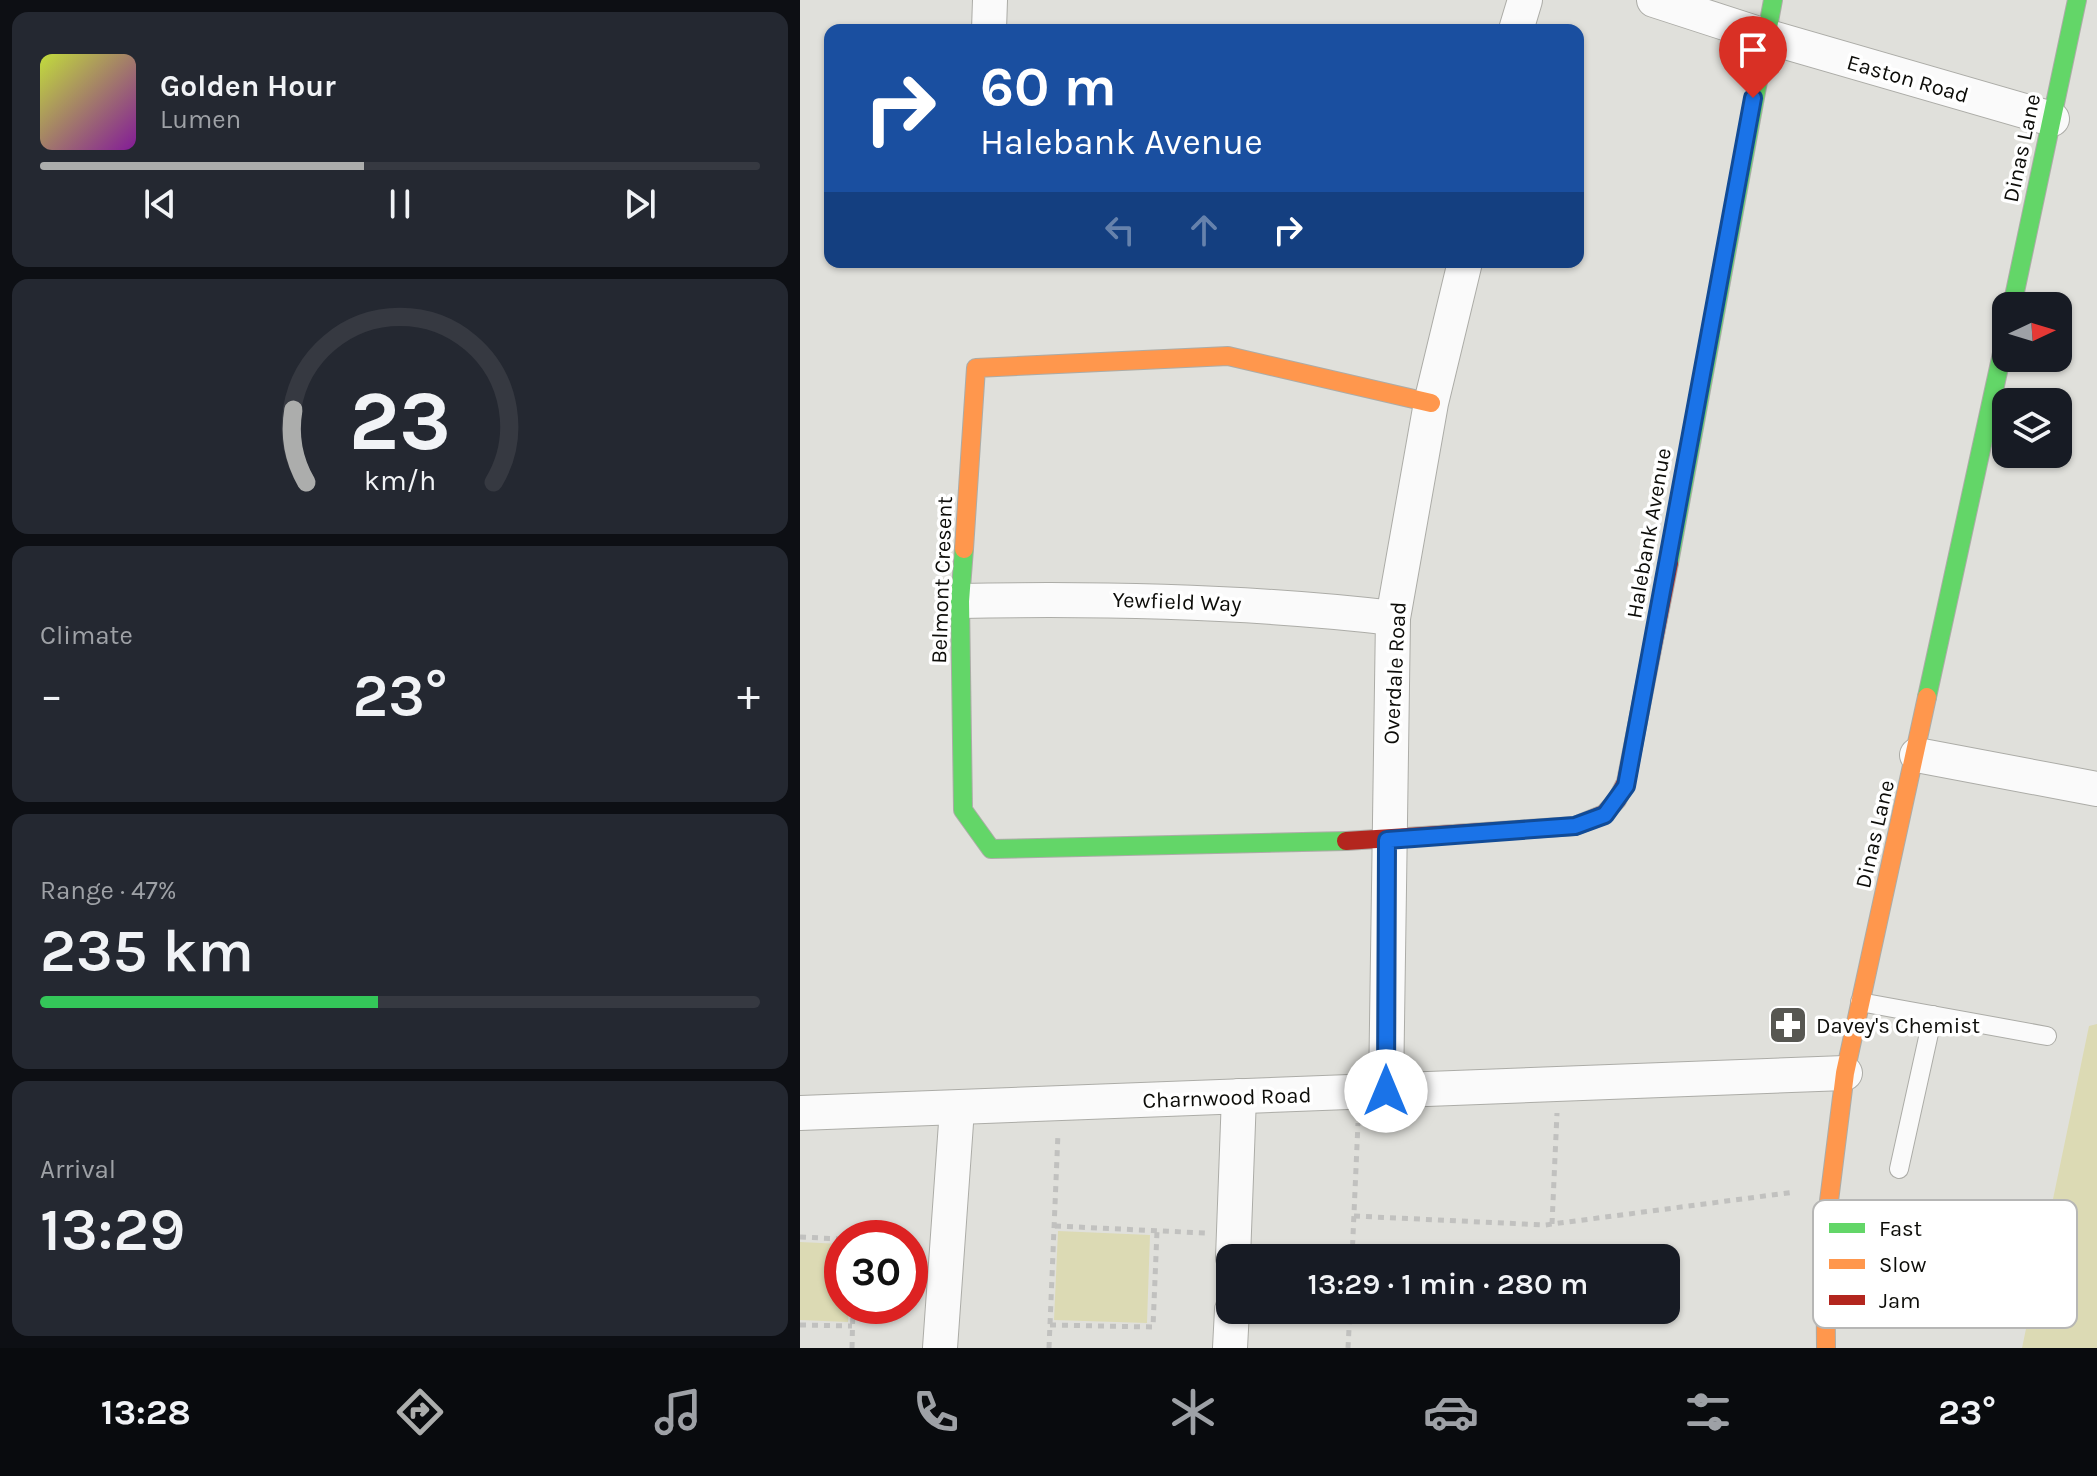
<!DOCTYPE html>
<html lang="en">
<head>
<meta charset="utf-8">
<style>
	:root { --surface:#171b24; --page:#242831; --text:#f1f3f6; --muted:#9ea1a6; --line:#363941; --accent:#acadac }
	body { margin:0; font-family:Karla,sans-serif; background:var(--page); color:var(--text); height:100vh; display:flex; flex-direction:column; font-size:30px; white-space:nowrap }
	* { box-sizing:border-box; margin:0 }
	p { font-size:26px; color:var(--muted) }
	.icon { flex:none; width:44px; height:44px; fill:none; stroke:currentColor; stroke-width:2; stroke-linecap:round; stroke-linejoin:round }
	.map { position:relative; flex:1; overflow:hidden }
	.drawer { display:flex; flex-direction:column; gap:12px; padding:12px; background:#0d0f14; width:800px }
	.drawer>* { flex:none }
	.banner { position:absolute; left:24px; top:24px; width:760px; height:244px; border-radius:16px; box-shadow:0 2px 6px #0004; background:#1a4fa0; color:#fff; overflow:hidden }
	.needle { width:52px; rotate:86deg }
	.tools { position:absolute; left:1192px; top:292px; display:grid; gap:16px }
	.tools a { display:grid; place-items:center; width:80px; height:80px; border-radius:16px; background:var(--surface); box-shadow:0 2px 6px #0004; font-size:40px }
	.speed { position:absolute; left:24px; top:1220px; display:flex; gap:16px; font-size:40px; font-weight:700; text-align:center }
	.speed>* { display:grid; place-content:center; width:104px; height:104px; border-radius:50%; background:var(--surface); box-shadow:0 2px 6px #0004; line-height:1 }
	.speed .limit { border:12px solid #d22; background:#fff; color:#111 }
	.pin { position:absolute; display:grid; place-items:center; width:68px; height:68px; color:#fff; margin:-82px -34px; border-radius:50% 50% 50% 0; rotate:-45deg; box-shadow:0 0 8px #0007 }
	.pin .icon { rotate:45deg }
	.me { position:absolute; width:88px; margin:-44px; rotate:0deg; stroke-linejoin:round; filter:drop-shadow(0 0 6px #0008) }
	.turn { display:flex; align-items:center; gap:28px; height:168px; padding:0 24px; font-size:36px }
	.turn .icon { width:104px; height:104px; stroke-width:2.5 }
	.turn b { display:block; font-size:56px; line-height:68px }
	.lanes { display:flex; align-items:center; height:76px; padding:0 24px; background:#0003; justify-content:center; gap:40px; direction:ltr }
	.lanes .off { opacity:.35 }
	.big { font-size:60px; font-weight:600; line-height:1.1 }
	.drawer .card { flex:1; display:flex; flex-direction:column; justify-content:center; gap:12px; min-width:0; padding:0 28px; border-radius:16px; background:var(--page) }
	.drawer .dial { align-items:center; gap:0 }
	.dial svg { height:208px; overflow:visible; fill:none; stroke:var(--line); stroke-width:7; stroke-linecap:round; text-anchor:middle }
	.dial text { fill:var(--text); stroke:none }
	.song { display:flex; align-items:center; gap:24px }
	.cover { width:96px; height:96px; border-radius:12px; background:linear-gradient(135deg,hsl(70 70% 55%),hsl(290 70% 35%)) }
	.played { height:8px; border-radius:4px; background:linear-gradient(90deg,var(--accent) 45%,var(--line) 45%) }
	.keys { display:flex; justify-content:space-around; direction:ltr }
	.heat { display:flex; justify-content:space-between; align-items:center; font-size:44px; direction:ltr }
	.charge { height:12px; border-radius:6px; background:linear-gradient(90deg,#34c759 47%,var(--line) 0) }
	.trip { position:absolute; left:416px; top:1244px; width:464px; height:80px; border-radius:16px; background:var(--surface); box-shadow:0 2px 6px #0004; font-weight:600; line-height:80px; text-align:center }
	.tab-bar { display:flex; height:128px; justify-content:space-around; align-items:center; background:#090b0e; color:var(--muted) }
	.tab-bar .icon { width:56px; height:56px }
	.tab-bar .on { color:var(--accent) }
	.tab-bar b { font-size:36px; color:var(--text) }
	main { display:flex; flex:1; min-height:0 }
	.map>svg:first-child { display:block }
	.green { fill:#dcdab4 }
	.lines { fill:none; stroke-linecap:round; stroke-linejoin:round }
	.lane-casing { stroke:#acaca7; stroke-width:20 }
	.street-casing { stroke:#acaca7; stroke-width:36 }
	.fast-casing { stroke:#acaca7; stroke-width:20 }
	.slow-casing { stroke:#acaca7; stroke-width:20 }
	.jam-casing { stroke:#acaca7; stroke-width:20 }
	.path { stroke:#c1c1bf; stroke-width:5; stroke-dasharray:6 6; stroke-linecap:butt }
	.lane { stroke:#fafafa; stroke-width:18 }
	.street { stroke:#fafafa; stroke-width:34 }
	.fast { stroke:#63d668; stroke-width:18 }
	.slow { stroke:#ff974d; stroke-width:18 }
	.jam { stroke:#b3261e; stroke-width:18 }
	.route-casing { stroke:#114b97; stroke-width:20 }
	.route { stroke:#1a73e8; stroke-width:14 }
	.labels { text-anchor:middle; stroke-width:7; stroke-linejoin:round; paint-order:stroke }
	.street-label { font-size:22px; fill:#0d0d09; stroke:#fff }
	.poi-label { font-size:22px; fill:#0d0d09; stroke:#fff; text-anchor:start }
	.key { fill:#fff; stroke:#b6b6b5; stroke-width:2 }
	.key-label { font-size:22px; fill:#0d0d09 }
</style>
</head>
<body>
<main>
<section class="drawer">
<div class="card">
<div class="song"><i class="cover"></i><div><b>Golden Hour</b><p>Lumen</p></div></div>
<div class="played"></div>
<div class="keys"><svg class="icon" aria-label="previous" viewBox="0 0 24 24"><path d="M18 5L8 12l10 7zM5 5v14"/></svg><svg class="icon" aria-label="pause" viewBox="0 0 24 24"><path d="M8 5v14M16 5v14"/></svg><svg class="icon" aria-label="next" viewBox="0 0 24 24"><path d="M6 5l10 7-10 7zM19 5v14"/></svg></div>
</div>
<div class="card dial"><svg viewBox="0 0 100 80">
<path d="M14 69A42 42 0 1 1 86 69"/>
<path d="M14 69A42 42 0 0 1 9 41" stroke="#acadac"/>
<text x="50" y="56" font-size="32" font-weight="700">23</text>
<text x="50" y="72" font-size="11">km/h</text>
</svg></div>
<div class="card"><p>Climate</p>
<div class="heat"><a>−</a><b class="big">23°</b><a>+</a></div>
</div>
<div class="card"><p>Range · 47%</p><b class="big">235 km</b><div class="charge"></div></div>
<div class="card"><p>Arrival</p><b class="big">13:29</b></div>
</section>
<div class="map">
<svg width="1297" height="1348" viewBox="0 0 1297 1348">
	<rect width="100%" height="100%" fill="#e0e0db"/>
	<g class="green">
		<path d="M1297,1024V1348H1222L1289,1026Z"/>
		<path d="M258,1231L350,1235L347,1323L254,1320Z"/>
		<path d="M0,1242L42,1244V1306H49L48,1322L0,1320Z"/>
	</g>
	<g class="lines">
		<defs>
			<g id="lane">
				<path d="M1060,1002L1247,1036"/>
				<path d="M1099,1169L1133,1015"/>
			</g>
			<g id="street">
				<path d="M854,0L965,36L1252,119"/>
				<path d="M189,30L190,0"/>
				<path d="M716,30L725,0"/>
				<path d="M160,601C306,598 448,601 593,618"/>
				<path d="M1117,755L1297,789"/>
				<path d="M586,1091L593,618L631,403L665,262"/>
				<path d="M0,1113L1045,1073"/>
				<path d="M433,1258L439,1096"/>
				<path d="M140,1348L157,1109"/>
				<path d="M430,1348L432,1310"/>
			</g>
			<g id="fast">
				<path d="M1212,306L1277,0"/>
				<path d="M164,549L160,601L163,810L191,849L546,841"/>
				<path d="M869,563L973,0"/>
				<path d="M1127,697L1206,335"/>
			</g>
			<g id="slow">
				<path d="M164,549L176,368L428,356L631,403"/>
				<path d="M1026,1348L1025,1233L1045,1073L1127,697"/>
			</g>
			<path id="jam" d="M546,841L775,826L804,814L817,800L826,782L869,563"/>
		</defs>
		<use href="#lane" class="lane-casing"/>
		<use href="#street" class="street-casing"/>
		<use href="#fast" class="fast-casing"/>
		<use href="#slow" class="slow-casing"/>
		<use href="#jam" class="jam-casing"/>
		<g class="path">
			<path d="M554,1216L745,1225L995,1192"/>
			<path d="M752,1224L757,1113"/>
			<path d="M255,1226L405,1233"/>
			<path d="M0,1237L42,1239"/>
			<path d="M552,1258L558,1123"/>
			<path d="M0,1325L52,1326"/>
			<path d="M250,1325L353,1327L357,1231"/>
			<path d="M52,1348L53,1306"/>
			<path d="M249,1348L258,1133"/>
			<path d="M548,1348L550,1310"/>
		</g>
		<use href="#lane" class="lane"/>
		<use href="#street" class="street"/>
		<use href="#fast" class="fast"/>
		<use href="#slow" class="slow"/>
		<use href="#jam" class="jam"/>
	</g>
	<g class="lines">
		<defs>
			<path id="route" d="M586,1091L587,840L775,826L805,815L826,786L953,98"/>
		</defs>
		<use href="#route" class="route-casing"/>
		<use href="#route" class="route"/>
	</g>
	<defs>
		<symbol id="pharmacy-square" viewBox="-11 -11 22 22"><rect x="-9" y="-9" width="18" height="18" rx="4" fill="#575752" stroke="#fff"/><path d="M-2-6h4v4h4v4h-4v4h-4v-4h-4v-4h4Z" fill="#fff"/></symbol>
	</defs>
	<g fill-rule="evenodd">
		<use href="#pharmacy-square" x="966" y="1003" width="44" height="44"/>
	</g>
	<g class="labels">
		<g class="street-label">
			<text transform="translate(1108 78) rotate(16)" y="8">Easton Road</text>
			<text transform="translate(1221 148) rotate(-78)" y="8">Dinas Lane</text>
			<text transform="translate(848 533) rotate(-80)" y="8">Halebank Avenue</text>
			<text transform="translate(141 580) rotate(-88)" y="8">Belmont Cresent</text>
			<text transform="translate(377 601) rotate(2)" y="8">Yewfield Way</text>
			<text transform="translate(594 673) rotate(-87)" y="8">Overdale Road</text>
			<text transform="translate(1074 834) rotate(-77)" y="8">Dinas Lane</text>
			<text transform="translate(427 1097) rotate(-2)" y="8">Charnwood Road</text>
		</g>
		<g class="poi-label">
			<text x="1016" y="1033">Davey's Chemist</text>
		</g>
	</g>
	<rect x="1013" y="1200" width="264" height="128" rx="12" class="key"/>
	<rect x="1029" y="1223" width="36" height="10" fill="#63d668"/>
	<rect x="1029" y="1259" width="36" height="10" fill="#ff974d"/>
	<rect x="1029" y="1295" width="36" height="10" fill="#b3261e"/>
	<g class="key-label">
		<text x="1079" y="1236">Fast</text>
		<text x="1079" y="1272">Slow</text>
		<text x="1079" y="1308">Jam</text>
	</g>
</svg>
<div class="tools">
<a><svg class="needle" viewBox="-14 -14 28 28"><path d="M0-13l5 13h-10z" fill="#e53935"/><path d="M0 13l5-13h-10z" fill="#9ea1a6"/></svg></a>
<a><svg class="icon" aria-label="layers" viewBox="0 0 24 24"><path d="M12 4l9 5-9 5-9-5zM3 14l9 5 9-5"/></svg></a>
</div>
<div class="speed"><div class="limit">30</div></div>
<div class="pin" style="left:953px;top:98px;background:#d93025"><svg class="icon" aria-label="arrive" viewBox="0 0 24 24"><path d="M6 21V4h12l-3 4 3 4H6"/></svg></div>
<svg class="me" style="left:586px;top:1091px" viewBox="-20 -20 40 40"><circle r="19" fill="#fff"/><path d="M0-13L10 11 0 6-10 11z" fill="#1a73e8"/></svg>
<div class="trip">13:29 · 1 min · 280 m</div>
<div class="banner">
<div class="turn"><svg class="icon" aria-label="right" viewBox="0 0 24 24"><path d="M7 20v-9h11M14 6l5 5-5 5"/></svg><div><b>60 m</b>Halebank Avenue</div></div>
<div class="lanes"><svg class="icon off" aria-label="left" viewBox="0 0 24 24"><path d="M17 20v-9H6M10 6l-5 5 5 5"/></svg><svg class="icon off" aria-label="ahead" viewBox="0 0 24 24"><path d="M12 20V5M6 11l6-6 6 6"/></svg><svg class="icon" aria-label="right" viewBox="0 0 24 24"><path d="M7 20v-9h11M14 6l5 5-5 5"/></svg></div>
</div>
</div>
</main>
<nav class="tab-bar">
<b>13:28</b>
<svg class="icon on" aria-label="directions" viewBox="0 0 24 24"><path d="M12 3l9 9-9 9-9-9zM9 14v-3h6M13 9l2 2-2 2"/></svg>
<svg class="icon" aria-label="music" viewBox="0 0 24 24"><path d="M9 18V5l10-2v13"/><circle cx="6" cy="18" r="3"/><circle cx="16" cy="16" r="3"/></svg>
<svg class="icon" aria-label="phone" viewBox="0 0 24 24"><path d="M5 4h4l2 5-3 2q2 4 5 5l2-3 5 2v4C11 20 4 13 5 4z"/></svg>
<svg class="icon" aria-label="climate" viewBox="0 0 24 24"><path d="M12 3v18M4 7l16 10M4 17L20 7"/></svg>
<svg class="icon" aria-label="car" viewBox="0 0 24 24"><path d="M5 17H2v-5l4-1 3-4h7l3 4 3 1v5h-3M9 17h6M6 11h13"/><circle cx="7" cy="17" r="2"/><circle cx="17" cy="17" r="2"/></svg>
<svg class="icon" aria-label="filters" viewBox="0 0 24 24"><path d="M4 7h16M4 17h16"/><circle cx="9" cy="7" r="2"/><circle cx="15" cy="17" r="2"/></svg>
<b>23°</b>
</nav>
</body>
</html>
